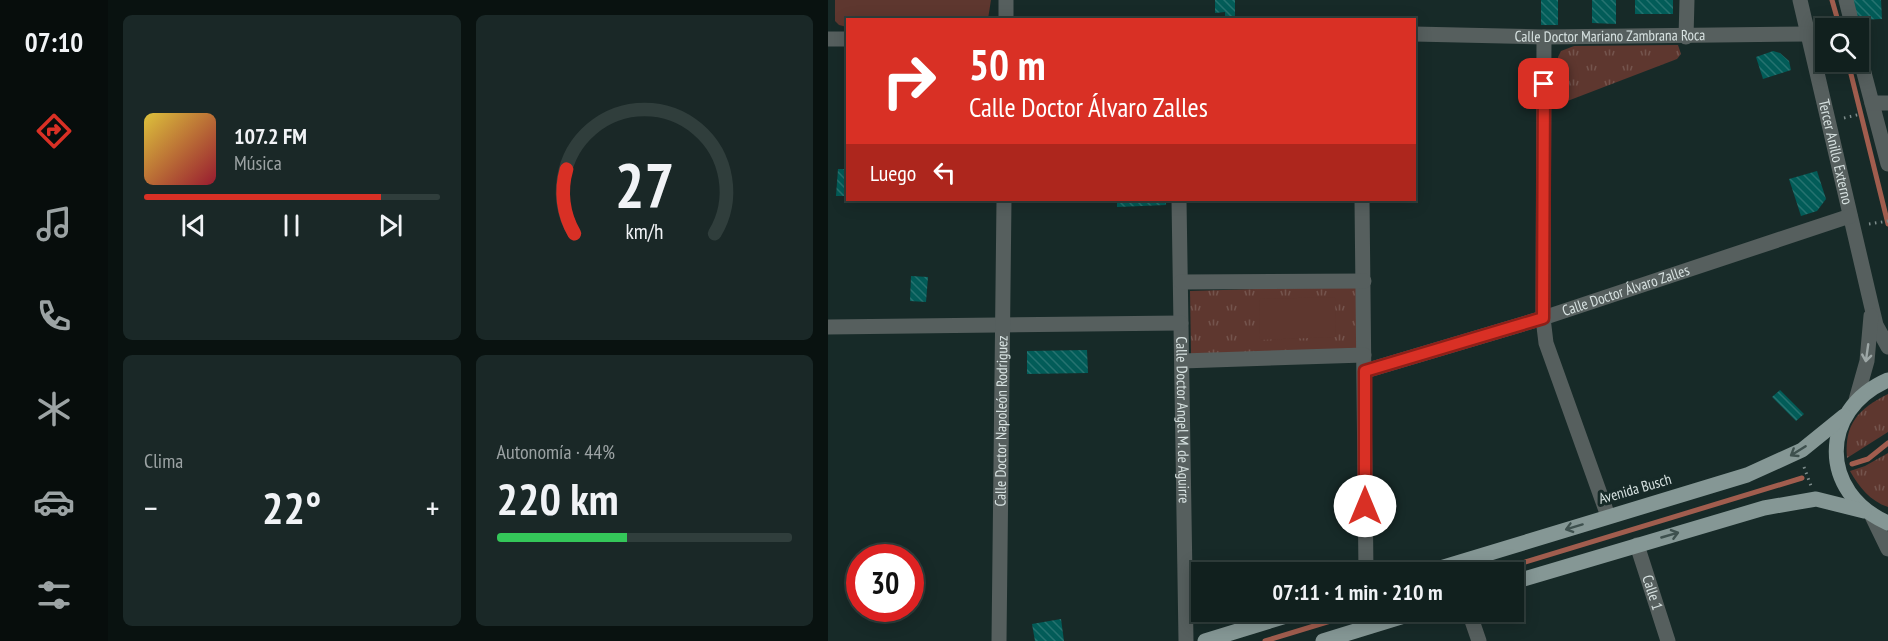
<!DOCTYPE html>
<html lang="es">
<head>
<meta charset="utf-8">
<style>
	:root { --surface:#11201e; --page:#1a2827; --text:#f1f3f6; --muted:#9ca3a4; --line:#303e3c; --accent:#d93025 }
	body { margin:0; font-family:"PT Sans Narrow",sans-serif; background:var(--page); color:var(--text); height:100vh; display:flex; flex-direction:column; font-size:22px; white-space:nowrap }
	* { box-sizing:border-box; margin:0 }
	p { font-size:20px; color:var(--muted) }
	.icon { flex:none; width:33px; height:33px; fill:none; stroke:currentColor; stroke-width:2; stroke-linecap:round; stroke-linejoin:round }
	.map { position:relative; flex:1; overflow:hidden }
	.sheet { display:flex; flex-direction:column; gap:15px; padding:15px; background:#091210; width:720px }
	.sheet>* { flex:none }
	.hud { position:absolute; left:18px; top:18px; width:570px; height:183px; border-radius:0px; box-shadow:0 3px 15px #0003,0 0 0 2px var(--line); background:#d93025; color:#fff; overflow:hidden }
	.buttons { position:absolute; left:987px; top:18px; display:grid; gap:12px }
	.buttons a { display:grid; place-items:center; width:54px; height:54px; border-radius:0px; background:var(--surface); box-shadow:0 3px 15px #0003,0 0 0 2px var(--line); font-size:30px }
	.speed { position:absolute; left:18px; top:544px; display:flex; gap:12px; font-size:30px; font-weight:700; text-align:center }
	.speed>* { display:grid; place-content:center; width:78px; height:78px; border-radius:50%; background:var(--surface); box-shadow:0 3px 15px #0003,0 0 0 2px var(--line); line-height:1 }
	.speed .limit { border:9px solid #d22; background:#fff; color:#111 }
	.pin { position:absolute; display:grid; place-items:center; width:51px; height:51px; color:#fff; margin:-26px; border-radius:12px; box-shadow:0 3px 9px #0006 }
	.me { position:absolute; width:66px; margin:-33px; rotate:0deg; stroke-linejoin:round; filter:drop-shadow(0 0 4px #0008) }
	.turn { display:flex; align-items:center; gap:21px; height:126px; padding:0 24px; font-size:27px }
	.turn .icon { width:78px; height:78px; stroke-width:2.5 }
	.turn b { display:block; font-size:42px; line-height:51px }
	.then { display:flex; align-items:center; height:57px; padding:0 24px; background:#0003; gap:12px; font-size:22px }
	.big { font-size:45px; font-weight:700; line-height:1.1 }
	.sheet .widget { flex:1; display:flex; flex-direction:column; justify-content:center; gap:9px; min-width:0; padding:0 21px; border-radius:9px; background:var(--page) }
	.sheet .dial { align-items:center; gap:0 }
	.dial svg { height:156px; overflow:visible; fill:none; stroke:var(--line); stroke-width:7; stroke-linecap:round; text-anchor:middle }
	.dial text { fill:var(--text); stroke:none }
	.song { display:flex; align-items:center; gap:18px }
	.cover { width:72px; height:72px; border-radius:9px; background:linear-gradient(135deg,hsl(50 70% 55%),hsl(350 70% 35%)) }
	.played { height:6px; border-radius:3px; background:linear-gradient(90deg,var(--accent) 80%,var(--line) 80%) }
	.keys { display:flex; justify-content:space-around; direction:ltr }
	.heat { display:flex; justify-content:space-between; align-items:center; font-size:33px; direction:ltr }
	.charge { height:9px; border-radius:4px; background:linear-gradient(90deg,#34c759 44%,var(--line) 0) }
	.sheet .tiles { flex:1; display:grid; gap:15px; grid-template-columns:repeat(2,1fr) }
	.trip { position:absolute; left:363px; top:562px; width:333px; height:60px; border-radius:0px; background:var(--surface); box-shadow:0 3px 15px #0003,0 0 0 2px var(--line); font-weight:700; line-height:60px; text-align:center }
	main { display:flex; flex:1; min-height:0 }
	.menu { display:flex; flex-direction:column; width:108px; justify-content:space-around; align-items:center; background:#070d0c; color:var(--muted) }
	.menu .icon { width:42px; height:42px }
	.menu .selected { color:var(--accent) }
	.menu b { font-size:27px; color:var(--text) }
	.map>svg:first-child { display:block }
	.grass { fill:url(#grass-tufts) }
	.pitch { fill:#5e372f }
	.lines { fill:none; stroke-linecap:round; stroke-linejoin:round }
	.stream { stroke:#a15d4e; stroke-width:5 }
	.building { fill:url(#building-back-hatch) }
	.path { stroke:#7e8d8c; stroke-width:3; stroke-dasharray:1.5 4.5; stroke-linecap:butt }
	.minor { stroke:#565f5e; stroke-width:15 }
	.major { stroke:#859795; stroke-width:15 }
	.oneway { stroke:#9da7a6 }
	.oneway2 { stroke:#3e504e }
	.route-casing { stroke:#8d1f18; stroke-width:15 }
	.route { stroke:#d93025; stroke-width:10 }
	.labels { text-anchor:middle; stroke-width:6; stroke-linejoin:round; paint-order:stroke }
	.street-label { font-size:15px; fill:#d7e2e1; stroke:#172a28 }
</style>
</head>
<body>
<main>
<nav class="menu">
<b>07:10</b>
<svg class="icon selected" aria-label="directions" viewBox="0 0 24 24"><path d="M12 3l9 9-9 9-9-9zM9 14v-3h6M13 9l2 2-2 2"/></svg>
<svg class="icon" aria-label="music" viewBox="0 0 24 24"><path d="M9 18V5l10-2v13"/><circle cx="6" cy="18" r="3"/><circle cx="16" cy="16" r="3"/></svg>
<svg class="icon" aria-label="phone" viewBox="0 0 24 24"><path d="M5 4h4l2 5-3 2q2 4 5 5l2-3 5 2v4C11 20 4 13 5 4z"/></svg>
<svg class="icon" aria-label="climate" viewBox="0 0 24 24"><path d="M12 3v18M4 7l16 10M4 17L20 7"/></svg>
<svg class="icon" aria-label="car" viewBox="0 0 24 24"><path d="M5 17H2v-5l4-1 3-4h7l3 4 3 1v5h-3M9 17h6M6 11h13"/><circle cx="7" cy="17" r="2"/><circle cx="17" cy="17" r="2"/></svg>
<svg class="icon" aria-label="filters" viewBox="0 0 24 24"><path d="M4 7h16M4 17h16"/><circle cx="9" cy="7" r="2"/><circle cx="15" cy="17" r="2"/></svg>
</nav>
<section class="sheet">
<div class="tiles">
<div class="widget">
<div class="song"><i class="cover"></i><div><b>107.2 FM</b><p>Música</p></div></div>
<div class="played"></div>
<div class="keys"><svg class="icon" aria-label="previous" viewBox="0 0 24 24"><path d="M18 5L8 12l10 7zM5 5v14"/></svg><svg class="icon" aria-label="pause" viewBox="0 0 24 24"><path d="M8 5v14M16 5v14"/></svg><svg class="icon" aria-label="next" viewBox="0 0 24 24"><path d="M6 5l10 7-10 7zM19 5v14"/></svg></div>
</div>
<div class="widget dial"><svg viewBox="0 0 100 80">
<path d="M14 69A42 42 0 1 1 86 69"/>
<path d="M14 69A42 42 0 0 1 10 36" stroke="#d93025"/>
<text x="50" y="56" font-size="32" font-weight="700">27</text>
<text x="50" y="72" font-size="11">km/h</text>
</svg></div>
<div class="widget"><p>Clima</p>
<div class="heat"><a>−</a><b class="big">22°</b><a>+</a></div>
</div>
<div class="widget"><p>Autonomía · 44%</p><b class="big">220 km</b><div class="charge"></div></div>
</div>
</section>
<div class="map">
<svg width="1060" height="641" viewBox="0 0 1060 641">
	<defs>
		<pattern id="grass-tufts" width="24" height="20" patternUnits="userSpaceOnUse" patternTransform="scale(1.5)"><rect width="24" height="20" fill="#5e372f"/><path d="M3 7l-1-3M5 7V3M7 7l1-3M15 17l-1-3M17 17v-4M19 17l1-3" fill="none" stroke="#74544d"/></pattern>
		<pattern id="building-back-hatch" width="6" height="6" patternUnits="userSpaceOnUse" patternTransform="scale(1.5)"><rect width="6" height="6" fill="#025c58"/><path d="M-1 5l2 2M0 0l6 6M5-1l2 2" fill="none" stroke="#267370"/></pattern>
	</defs>
	<rect width="100%" height="100%" fill="#172a28"/>
	<g class="grass">
		<path d="M850,45L853,54L849,59L729,105L730,57L733,51L746,46Z"/>
		<path d="M529,286L530,350L363,355L362,291Z"/>
		<path d="M1060,394V432L1019,458C1016,424 1030,409 1060,394Z"/>
		<path d="M1060,453V507C1042,501 1031,487 1022,471L1037,466Z"/>
	</g>
	<g class="pitch">
		<path d="M7,0H163L160,19L20,20L19,27L11,25L7,21Z"/>
		<path d="M507,297L508,337L432,340L431,299Z"/>
	</g>
	<g class="lines">
		<g class="stream">
			<path d="M1004,0L1012,28"/>
			<path d="M1020,62L1060,224"/>
			<path d="M1024,464L1040,459L1060,443"/>
			<path d="M661,573L974,478"/>
			<path d="M437,641L532,612"/>
		</g>
	</g>
	<g class="building">
		<path d="M387,0H407V20H397V12L387,13Z"/>
		<rect x="713" y="0" width="17" height="25"/>
		<path d="M764,0H788V24L764,23Z"/>
		<rect x="807" y="0" width="38" height="14"/>
		<path d="M1025,0H1053L1054,19L1030,20Z"/>
		<path d="M945,51L952,53L961,61L963,70L935,79L928,57Z"/>
		<path d="M10,169H20V196H8Z"/>
		<path d="M989,171L998,199L989,211L973,216L961,179Z"/>
		<path d="M289,200H338V205L289,207Z"/>
		<path d="M83,276L100,277L98,302L82,301Z"/>
		<path d="M259,350L260,373L199,374V351Z"/>
		<path d="M952,390L976,414L968,421L944,397Z"/>
		<path d="M490,569L491,573H476V572Z"/>
		<path d="M233,619L236,641H207L204,624Z"/>
	</g>
	<g class="lines">
		<g class="path">
			<path d="M1016,118L1033,114"/>
			<path d="M1041,224L1060,221"/>
			<path d="M976,467L983,486"/>
		</g>
		<g class="minor">
			<path id="s1" d="M972,0L1043,304L1048,325L1060,347"/>
			<path d="M1018,0L1025,28"/>
			<path d="M178,20V0"/>
			<path id="s2" d="M586,34L716,37L980,34"/>
			<path d="M716,37L715,318L718,343L780,516"/>
			<path d="M858,37L859,0"/>
			<path d="M0,39H20"/>
			<path d="M1030,50L1060,164"/>
			<path d="M1044,103H1060"/>
			<path id="s3" d="M351,200L358,641"/>
			<path d="M534,200L538,573"/>
			<path d="M353,282L536,281"/>
			<path d="M0,327L353,323"/>
			<path d="M354,361L536,355"/>
			<path id="s4" d="M537,371L715,318L1022,216"/>
			<path d="M1028,400L1039,361L1043,316"/>
			<path d="M1044,516L1060,549"/>
			<path id="s5" d="M809,545L840,641"/>
			<path d="M641,612L651,641"/>
			<path id="s6" d="M171,641L176,200"/>
		</g>
		<g class="major">
			<path d="M1060,380C991,410 991,493 1060,523"/>
			<path d="M596,573L919,475L974,450L1016,416"/>
			<path d="M686,582L936,508L988,499L1036,511"/>
			<path d="M377,641L471,612"/>
			<path d="M495,641L589,612"/>
		</g>
	</g>
	<defs><path id="oneway-shaft" d="M-6 0H5M1.5-3L5.5 0L1.5 3" fill="none" stroke-width="1.6" stroke-linecap="round" stroke-linejoin="round" transform="scale(1.5)"/></defs>
	<use class="oneway" href="#oneway-shaft" transform="translate(1039 353) rotate(98)"/>
	<g class="oneway2">
		<use href="#oneway-shaft" transform="translate(970 451) rotate(148)"/>
		<use href="#oneway-shaft" transform="translate(746 527) rotate(163)"/>
		<use href="#oneway-shaft" transform="translate(842 535) rotate(-16)"/>
	</g>
	<g class="lines">
		<defs>
			<path id="route" d="M537,506V371L715,318L716,84"/>
		</defs>
		<use href="#route" class="route-casing"/>
		<use href="#route" class="route"/>
	</g>
	<g class="labels">
		<g class="street-label">
			<text dy="5" stroke="none"><textPath href="#s2" startOffset="196">Calle Doctor Mariano Zambrana Roca</textPath></text>
			<text dy="5" stroke="none"><textPath href="#s1" startOffset="156">Tercer Anillo Externo</textPath></text>
			<text dy="5" stroke="none"><textPath href="#s4" startOffset="273">Calle Doctor Álvaro Zalles</textPath></text>
			<text dy="5" stroke="none"><textPath href="#s6" startOffset="220">Calle Doctor Napoleón Rodriguez</textPath></text>
			<text dy="5" stroke="none"><textPath href="#s3" startOffset="220">Calle Doctor Angel M. de Aguirre</textPath></text>
			<text transform="translate(807 489) rotate(-16)" y="5">Avenida Busch</text>
			<text dy="5" stroke="none"><textPath href="#s5" startOffset="50">Calle 1</textPath></text>
		</g>
	</g>
</svg>
<div class="buttons">
<a><svg class="icon" aria-label="search" viewBox="0 0 24 24"><circle cx="10" cy="10" r="6"/><path d="M15 15l6 6"/></svg></a>
</div>
<div class="speed"><div class="limit">30</div></div>
<div class="pin" style="left:716px;top:84px;background:#d93025"><svg class="icon" aria-label="arrive" viewBox="0 0 24 24"><path d="M6 21V4h12l-3 4 3 4H6"/></svg></div>
<svg class="me" style="left:537px;top:506px" viewBox="-20 -20 40 40"><circle r="19" fill="#fff"/><path d="M0-13L10 11 0 6-10 11z" fill="#d93025"/></svg>
<div class="trip">07:11 · 1 min · 210 m</div>
<div class="hud">
<div class="turn"><svg class="icon" aria-label="right" viewBox="0 0 24 24"><path d="M7 20v-9h11M14 6l5 5-5 5"/></svg><div><b>50 m</b>Calle Doctor Álvaro Zalles</div></div>
<div class="then">Luego<svg class="icon" aria-label="left" viewBox="0 0 24 24"><path d="M17 20v-9H6M10 6l-5 5 5 5"/></svg></div>
</div>
</div>
</main>
</body>
</html>
